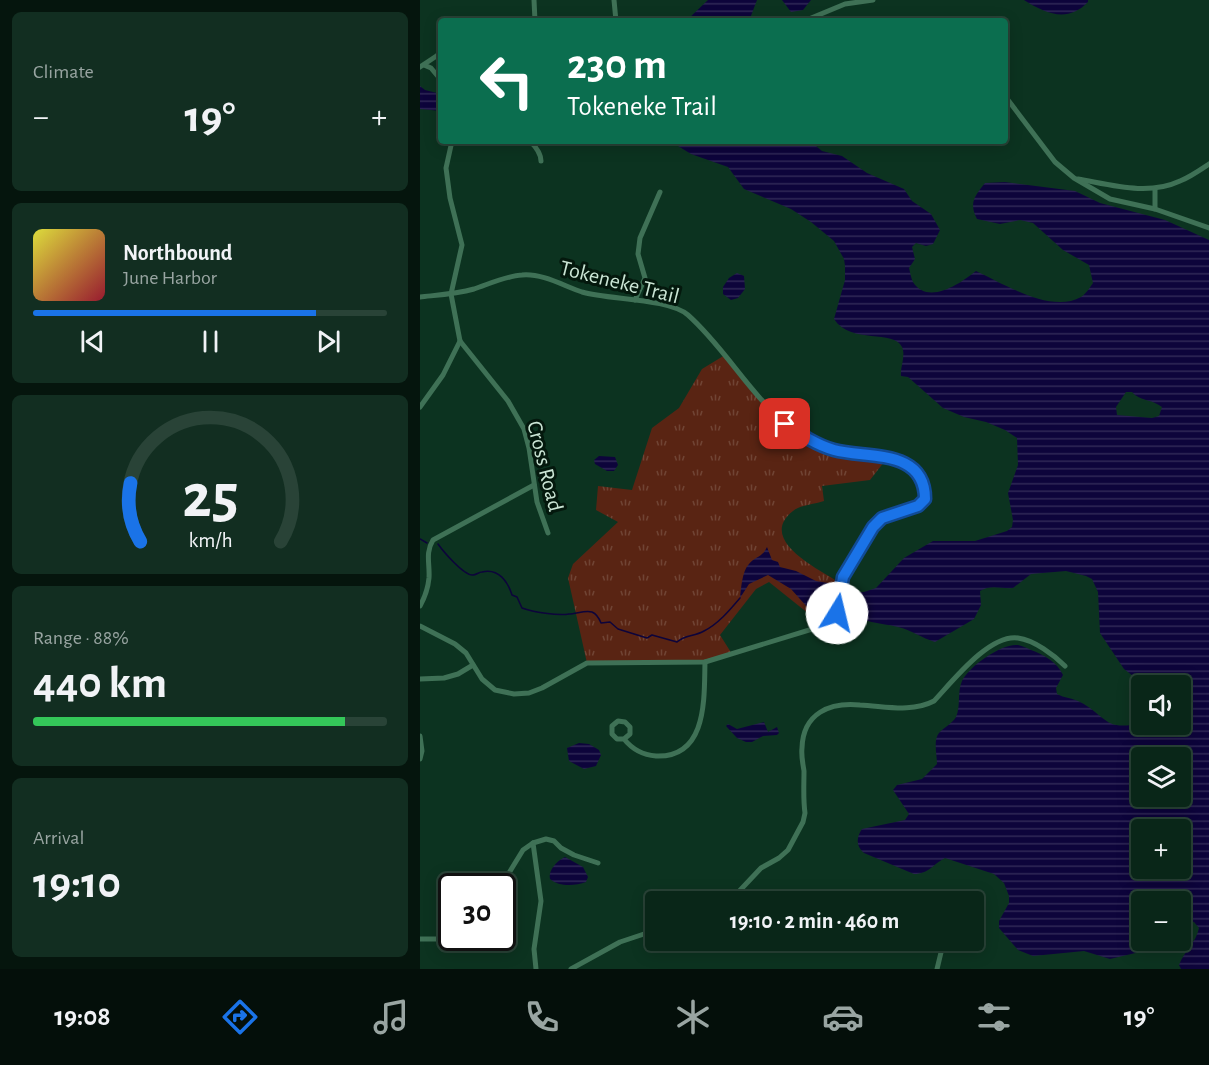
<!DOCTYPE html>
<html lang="en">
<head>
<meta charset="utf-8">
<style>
	:root { --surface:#092618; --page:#122e21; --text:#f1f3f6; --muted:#99a5a2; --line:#294337; --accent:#1a73e8 }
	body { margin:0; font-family:"Alegreya Sans",sans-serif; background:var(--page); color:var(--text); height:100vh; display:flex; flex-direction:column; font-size:22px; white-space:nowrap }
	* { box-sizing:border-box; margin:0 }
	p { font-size:20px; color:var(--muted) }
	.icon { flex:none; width:33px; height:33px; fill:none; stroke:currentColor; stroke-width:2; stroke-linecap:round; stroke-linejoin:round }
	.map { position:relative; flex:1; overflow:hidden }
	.details { display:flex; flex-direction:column; gap:12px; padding:12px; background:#05150d; width:420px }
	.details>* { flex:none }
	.banner { position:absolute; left:18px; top:18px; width:570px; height:126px; border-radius:6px; box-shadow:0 3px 15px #0003,0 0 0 2px var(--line); background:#0b6e4f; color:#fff; overflow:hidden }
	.buttons { position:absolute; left:711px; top:675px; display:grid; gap:12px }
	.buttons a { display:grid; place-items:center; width:60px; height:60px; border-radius:6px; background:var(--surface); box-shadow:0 3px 15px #0003,0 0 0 2px var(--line); font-size:30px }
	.speed { position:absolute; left:18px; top:873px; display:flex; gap:12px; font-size:30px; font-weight:700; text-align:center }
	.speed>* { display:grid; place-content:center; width:78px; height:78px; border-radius:50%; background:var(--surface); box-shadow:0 3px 15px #0003,0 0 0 2px var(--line); line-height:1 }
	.speed .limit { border:3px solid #111; border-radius:9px; background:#fff; color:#111 }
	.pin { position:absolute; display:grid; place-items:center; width:51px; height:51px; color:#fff; margin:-26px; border-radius:12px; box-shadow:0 3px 9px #0006 }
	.me { position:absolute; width:66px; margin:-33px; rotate:9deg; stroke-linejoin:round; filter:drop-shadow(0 0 4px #0008) }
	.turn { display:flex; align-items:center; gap:21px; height:126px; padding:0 30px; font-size:27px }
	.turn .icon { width:78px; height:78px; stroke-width:2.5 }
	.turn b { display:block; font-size:42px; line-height:51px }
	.big { font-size:45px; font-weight:700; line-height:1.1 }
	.details .card { flex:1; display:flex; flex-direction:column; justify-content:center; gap:9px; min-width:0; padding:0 21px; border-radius:9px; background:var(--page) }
	.details .dial { align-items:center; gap:0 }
	.dial svg { height:156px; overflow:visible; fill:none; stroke:var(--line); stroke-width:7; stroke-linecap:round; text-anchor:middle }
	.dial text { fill:var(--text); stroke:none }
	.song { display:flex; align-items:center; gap:18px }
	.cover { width:72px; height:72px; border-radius:9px; background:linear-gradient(135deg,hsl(60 70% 55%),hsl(350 70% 35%)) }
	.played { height:6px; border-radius:3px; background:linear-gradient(90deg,var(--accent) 80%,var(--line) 80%) }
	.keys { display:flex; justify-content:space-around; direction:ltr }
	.heat { display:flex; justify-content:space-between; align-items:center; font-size:33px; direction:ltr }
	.charge { height:9px; border-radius:4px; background:linear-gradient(90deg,#34c759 88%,var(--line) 0) }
	.trip { position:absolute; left:225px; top:891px; width:339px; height:60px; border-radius:6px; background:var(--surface); box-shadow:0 3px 15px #0003,0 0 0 2px var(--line); font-weight:700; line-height:60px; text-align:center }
	.dock { display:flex; height:96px; justify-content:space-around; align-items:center; background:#040f0a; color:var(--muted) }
	.dock .icon { width:42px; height:42px }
	.dock .active { color:var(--accent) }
	.dock b { font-size:27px; color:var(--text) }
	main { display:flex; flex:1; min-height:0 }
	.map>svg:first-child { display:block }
	.grass { fill:url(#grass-tufts) }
	.water { fill:url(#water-rules); fill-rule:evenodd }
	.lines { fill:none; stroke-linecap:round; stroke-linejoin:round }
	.stream { stroke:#0d043b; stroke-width:1.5 }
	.street { stroke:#3f7156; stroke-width:5 }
	.route-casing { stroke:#114b97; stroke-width:15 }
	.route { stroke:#1a73e8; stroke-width:10 }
	.labels { text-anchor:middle; stroke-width:6; stroke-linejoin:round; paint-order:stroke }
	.street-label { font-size:22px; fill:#cbe5d5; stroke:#04180d }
</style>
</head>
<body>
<main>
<section class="details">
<div class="card"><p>Climate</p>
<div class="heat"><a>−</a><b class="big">19°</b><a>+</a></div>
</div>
<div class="card">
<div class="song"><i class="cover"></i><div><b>Northbound</b><p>June Harbor</p></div></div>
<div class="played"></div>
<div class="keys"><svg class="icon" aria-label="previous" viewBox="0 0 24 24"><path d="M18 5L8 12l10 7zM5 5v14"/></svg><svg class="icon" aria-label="pause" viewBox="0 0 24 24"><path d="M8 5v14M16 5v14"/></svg><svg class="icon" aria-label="next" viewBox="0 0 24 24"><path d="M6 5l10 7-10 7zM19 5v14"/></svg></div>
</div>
<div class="card dial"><svg viewBox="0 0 100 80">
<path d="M14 69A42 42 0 1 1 86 69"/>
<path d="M14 69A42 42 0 0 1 9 39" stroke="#1a73e8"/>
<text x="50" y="56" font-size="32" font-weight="700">25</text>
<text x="50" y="72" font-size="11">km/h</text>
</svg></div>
<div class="card"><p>Range · 88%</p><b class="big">440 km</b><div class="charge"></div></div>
<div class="card"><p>Arrival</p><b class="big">19:10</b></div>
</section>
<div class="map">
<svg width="789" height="969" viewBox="0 0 789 969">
	<defs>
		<pattern id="grass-tufts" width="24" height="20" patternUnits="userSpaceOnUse" patternTransform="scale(1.5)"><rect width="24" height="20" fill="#592413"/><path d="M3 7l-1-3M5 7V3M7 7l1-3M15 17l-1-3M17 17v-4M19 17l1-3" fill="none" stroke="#704434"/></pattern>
		<pattern id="water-rules" width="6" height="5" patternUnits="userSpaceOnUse" patternTransform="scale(1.5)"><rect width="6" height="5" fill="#0d043b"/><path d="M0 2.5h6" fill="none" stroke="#2f2856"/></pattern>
	</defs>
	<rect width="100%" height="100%" fill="#0c3320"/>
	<path class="grass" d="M305,355L365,424L412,450L468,457L450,480L402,486L404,501C395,504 380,505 373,511C336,540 400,570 422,584L416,619L389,614L349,582L336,589L300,635L312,654L285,662L167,663L148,578L153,564L198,522L176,510L178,486L212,490L232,428L259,408L282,369Z"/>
	<g class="water">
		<path d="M288,0H337L329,21H266Z"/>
		<path d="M362,0H391L383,10L371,12Z"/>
		<path d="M604,0H668V2C648,23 626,14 604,0Z"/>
		<path d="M0,86L5,90L21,94V111L0,109Z"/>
		<path d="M250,141H390L402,151L422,156L447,173L484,189L492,201L511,214L520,230L513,244L506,246L496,243L492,247L495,259L489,268C490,272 491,278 493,282C508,306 541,283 556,271C584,284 631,314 661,297C666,294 670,287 673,283L669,265L643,250L613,223L600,220L580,224L557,219C549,203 554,197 565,183L585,182L655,191L680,203L745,220L789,240V969H761L759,965C764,951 776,943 779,928L774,922L761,919L760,902H722V940L736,941L730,948L724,951L690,959L664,951L613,956L598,950L579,928V921L589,903V896L584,883L574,874L525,858C513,864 509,874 494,874L444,853C436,846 436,838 442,829L485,820L489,814L473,790L477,785L502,779L517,764C517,755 513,740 519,733C524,727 532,724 536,717C541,706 537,692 542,681C549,666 582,643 598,645C603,646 607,648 611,650C623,654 638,663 643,675L636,688L637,694C644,698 653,698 660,702C687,716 684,732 721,723L722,724H760V686L725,685L704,669L680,633L678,592L672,579L666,576L646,571L611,574L593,588C581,589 571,584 560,591L561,605L554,619L515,642C502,638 491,630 478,627C461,623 442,622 426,613L424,599L417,598L415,607L409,612H399L388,608L371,589L348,575L329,584L320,598C321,589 322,571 329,564C336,556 342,558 347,547L352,560L358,562L360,567L376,571L396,581L408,583L417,588L418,593L444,592L456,588L484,558L513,541H555L587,531L592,527L593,520L588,493L598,465L597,438L585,430L566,422L544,417L523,408L488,377L481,376C480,367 486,356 482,347C474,329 431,345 414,319L425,280V266L424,259L414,241L391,222L371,209L324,189L308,167L271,154ZM706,392H712C721,402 730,398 742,407L739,416L732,418L697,415L696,407ZM722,758H760V796H722ZM722,830H760V868H722Z"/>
		<path d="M317,273L324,276L325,289L318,298L311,300L303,294V287L309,278Z"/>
		<path d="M179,456L195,457L198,465L194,471H187L175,464L174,460Z"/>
		<path d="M344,722L348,732L357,727L359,733L357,735L343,736L332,742H326L317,738L306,726L308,724L317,729Z"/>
		<path d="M159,743L169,744L179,750L181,755L176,766L164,769L149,761L147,748Z"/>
		<path d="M145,857L163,867L168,877L166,882C155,886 139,887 130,879C128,870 137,861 145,857Z"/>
	</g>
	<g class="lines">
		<g class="stream">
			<path d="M0,539L7,543"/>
			<path d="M18,544C23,551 44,576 53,575C56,575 59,572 62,572C79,568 88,582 92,595L97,597L102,608C113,612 138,616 149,614C156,614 165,610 172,612C177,614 179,618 181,623L190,622L198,629L227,638L232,635L257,642C265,634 274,637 284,631C298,624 309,611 320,598"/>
		</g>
		<g class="street">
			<path d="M114,0L115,21"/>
			<path d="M194,0L196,21"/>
			<path d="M384,21L425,4L453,0"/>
			<path d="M18,55L21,78"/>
			<path d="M4,65L11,68L21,80"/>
			<path d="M0,67L21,53"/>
			<path d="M585,96L635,162L654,178L690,199L735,209L789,228"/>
			<path d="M32,141L26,168L30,198L42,245L31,294L40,341L88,401L104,429L109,448L117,502L128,533"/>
			<path d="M110,141C116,147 121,153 121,161"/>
			<path d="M658,179C692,185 728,196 760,181C770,177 780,170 789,164"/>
			<path d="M735,209V189"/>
			<path d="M0,297C18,295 36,294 54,289C69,284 86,276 102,275C122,273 144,286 162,292C189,300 248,298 268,315C312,354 338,412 391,441C407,449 425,454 443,455C472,459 505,460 505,499C490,513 466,510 453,527C445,538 426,567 423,579C419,593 423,612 412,623L285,662L167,663L122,688L109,693L94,694L75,690L62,679L46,653L35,644L0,626"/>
			<path d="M215,300L225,278L218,254L220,238L240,192"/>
			<path d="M0,407L23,375L40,341"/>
			<path d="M0,606C5,597 8,588 9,578C10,564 5,553 13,540L114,485"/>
			<path d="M0,679L24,678L38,674L53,665"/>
			<path d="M0,736L2,751L0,759"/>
			<path d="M204,739L210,734V727L205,722L198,721L192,726V734L197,739H204C212,749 223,755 236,756C288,758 284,697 285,662"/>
			<path d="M81,886L103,850L113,843"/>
			<path d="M309,902L341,868L359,858L368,850L383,822L385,813C383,799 384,785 384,771C383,764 381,756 382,748C383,713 410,702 440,705C465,706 491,713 514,701C532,682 569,634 598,638C614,640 634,655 645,666"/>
			<path d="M0,939H20L32,932"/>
			<path d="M116,969L114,949L121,901L113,843L126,839L134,841L141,848L154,855L178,863"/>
			<path d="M151,969L200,942L236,930"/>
			<path d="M517,969L524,940"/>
		</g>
	</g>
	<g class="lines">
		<defs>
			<path id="route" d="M365,424C380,434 396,445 414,450C447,459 505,448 505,499L498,506L462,518L453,527L423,577L417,613"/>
		</defs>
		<use href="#route" class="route-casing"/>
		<use href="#route" class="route"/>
	</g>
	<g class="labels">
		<g class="street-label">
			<text transform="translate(200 281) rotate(14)" y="8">Tokeneke Trail</text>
			<text transform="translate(126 466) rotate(76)" y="8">Cross Road</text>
		</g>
	</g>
</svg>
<div class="buttons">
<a><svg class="icon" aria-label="sound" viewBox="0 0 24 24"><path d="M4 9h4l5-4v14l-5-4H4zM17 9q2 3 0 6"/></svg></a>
<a><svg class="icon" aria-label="layers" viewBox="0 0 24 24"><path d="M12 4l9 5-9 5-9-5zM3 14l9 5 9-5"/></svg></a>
<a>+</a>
<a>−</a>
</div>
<div class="speed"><div class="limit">30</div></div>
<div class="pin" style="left:365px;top:424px;background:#d93025"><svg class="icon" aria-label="arrive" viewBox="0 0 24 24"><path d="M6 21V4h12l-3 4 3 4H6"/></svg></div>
<svg class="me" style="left:417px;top:613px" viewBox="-20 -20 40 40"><circle r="19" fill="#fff"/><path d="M0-13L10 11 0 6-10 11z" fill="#1a73e8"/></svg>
<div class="trip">19:10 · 2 min · 460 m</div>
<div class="banner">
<div class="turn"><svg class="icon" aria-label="left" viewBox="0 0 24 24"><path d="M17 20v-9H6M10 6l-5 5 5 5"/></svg><div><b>230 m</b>Tokeneke Trail</div></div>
</div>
</div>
</main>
<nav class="dock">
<b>19:08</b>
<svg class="icon active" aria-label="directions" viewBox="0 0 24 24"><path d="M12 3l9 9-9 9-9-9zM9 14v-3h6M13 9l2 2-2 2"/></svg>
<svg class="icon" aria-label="music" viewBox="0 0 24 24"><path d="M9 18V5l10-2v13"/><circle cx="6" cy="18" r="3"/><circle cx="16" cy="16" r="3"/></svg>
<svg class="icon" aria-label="phone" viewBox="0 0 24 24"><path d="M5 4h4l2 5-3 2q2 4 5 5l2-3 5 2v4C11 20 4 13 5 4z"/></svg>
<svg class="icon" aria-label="climate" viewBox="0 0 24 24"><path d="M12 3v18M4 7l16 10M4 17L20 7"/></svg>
<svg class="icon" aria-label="car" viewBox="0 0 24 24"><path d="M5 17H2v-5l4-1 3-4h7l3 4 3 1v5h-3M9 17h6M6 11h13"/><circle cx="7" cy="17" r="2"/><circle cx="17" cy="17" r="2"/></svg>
<svg class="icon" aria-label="filters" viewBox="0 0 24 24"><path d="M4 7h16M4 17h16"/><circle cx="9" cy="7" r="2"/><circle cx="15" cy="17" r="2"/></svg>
<b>19°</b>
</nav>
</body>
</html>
